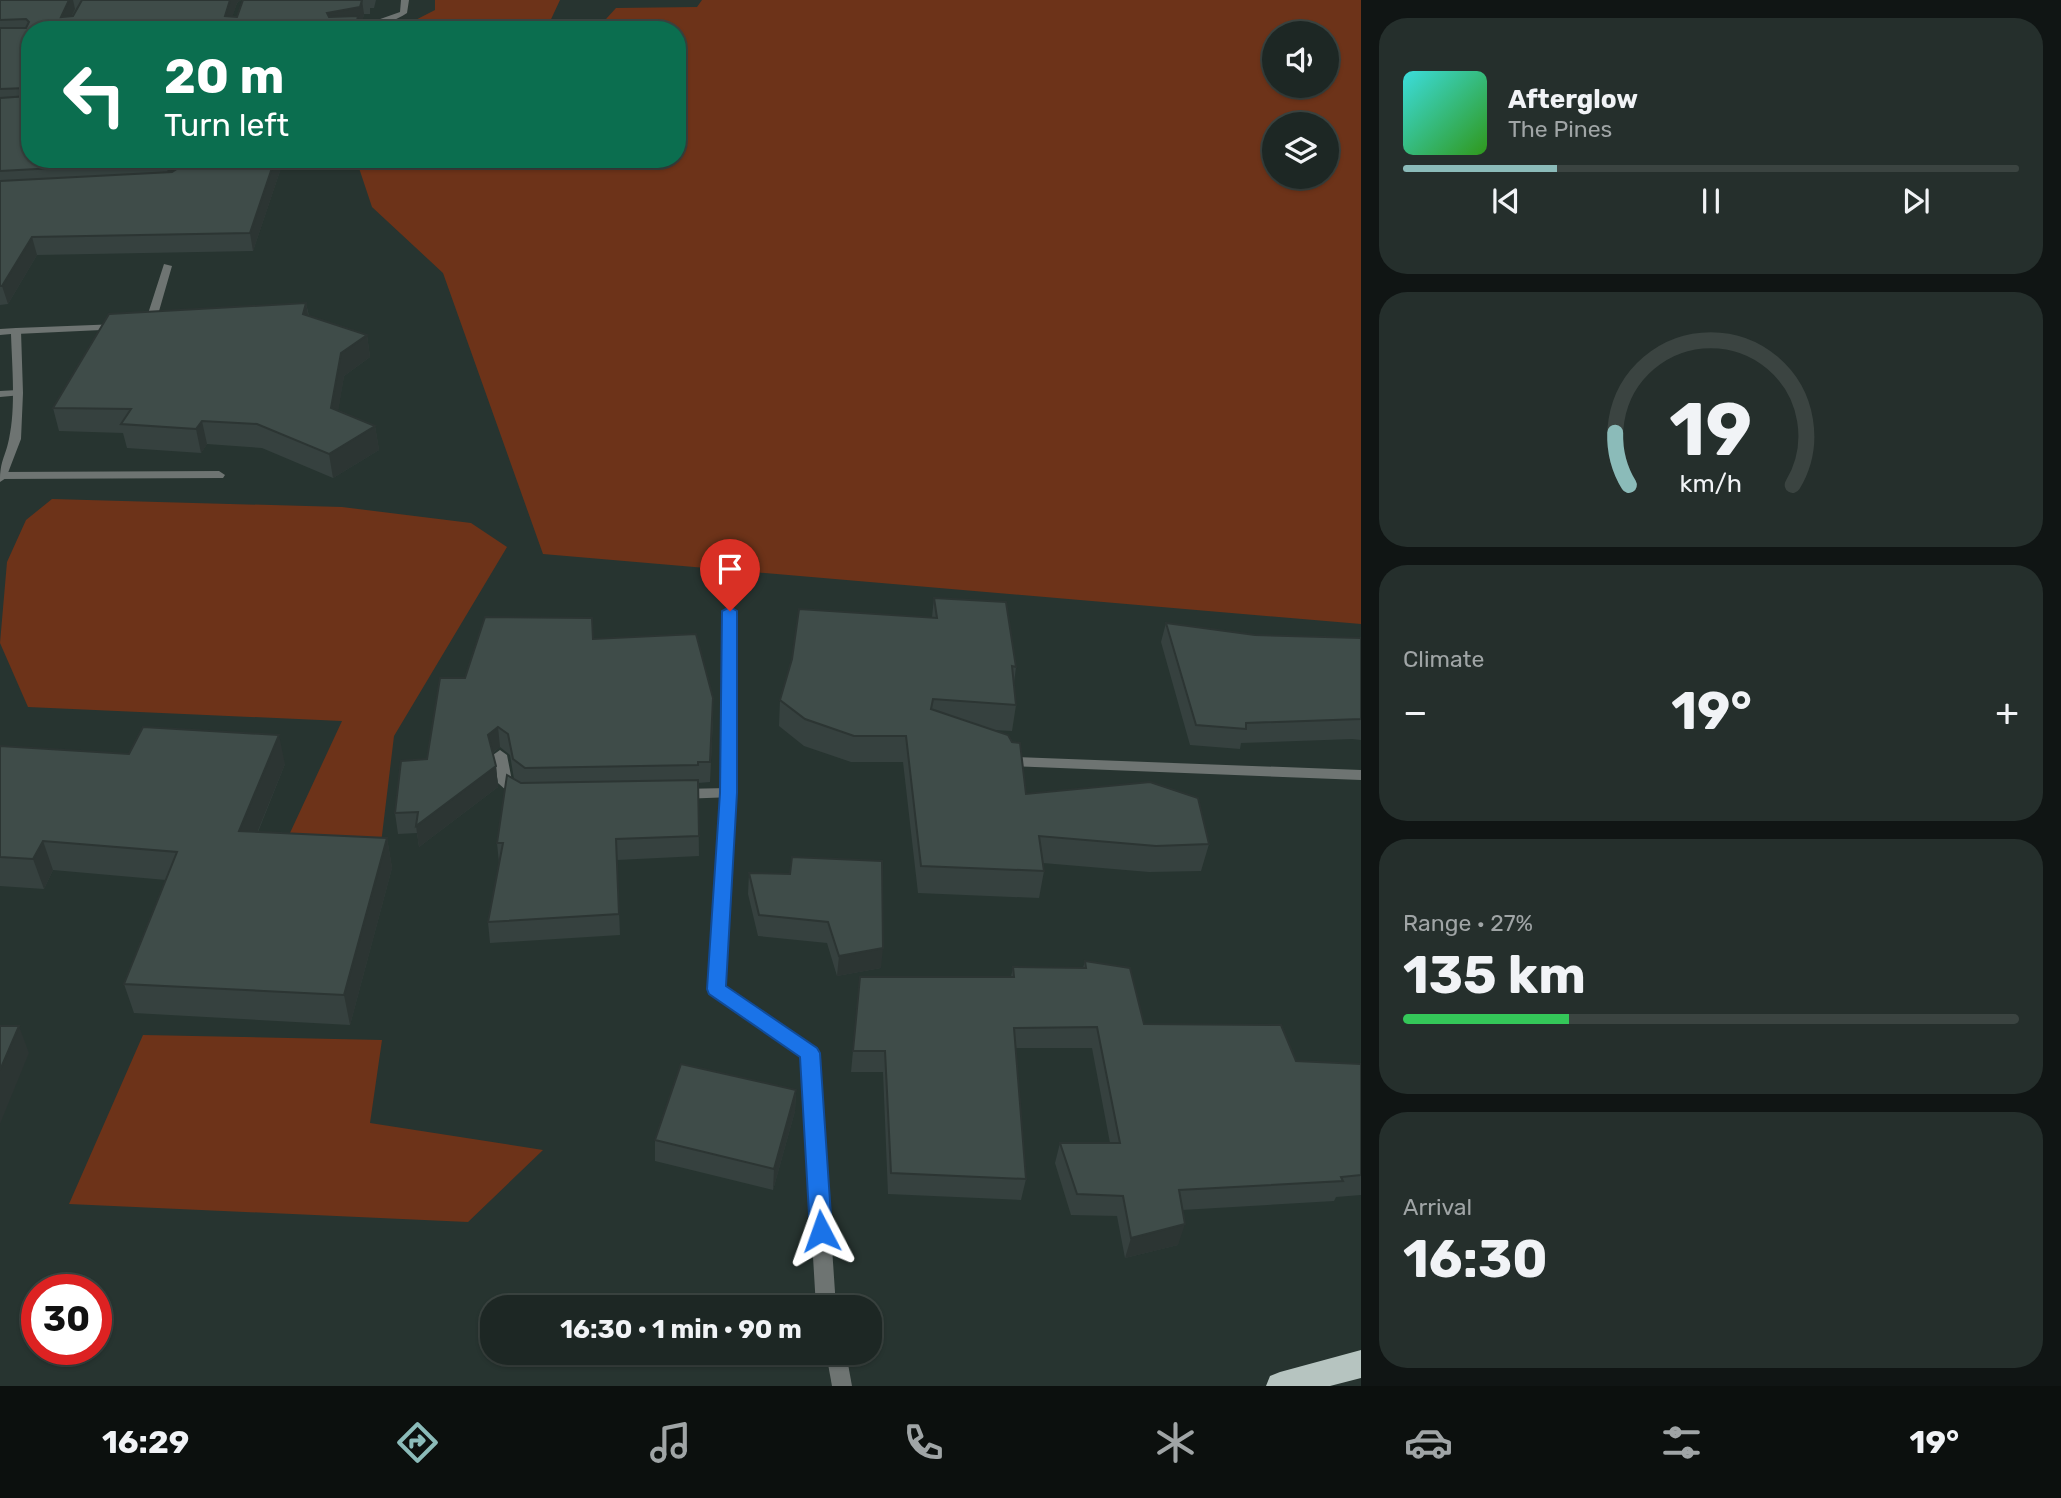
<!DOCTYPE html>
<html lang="en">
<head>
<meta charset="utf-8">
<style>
	:root { --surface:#1d2724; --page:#252f2c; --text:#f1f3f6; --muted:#a0a5a6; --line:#3b4441; --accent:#8bbbb9 }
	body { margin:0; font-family:Rubik,sans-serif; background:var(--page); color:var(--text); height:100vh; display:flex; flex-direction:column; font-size:26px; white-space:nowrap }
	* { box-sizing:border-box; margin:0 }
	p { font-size:23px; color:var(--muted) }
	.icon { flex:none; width:38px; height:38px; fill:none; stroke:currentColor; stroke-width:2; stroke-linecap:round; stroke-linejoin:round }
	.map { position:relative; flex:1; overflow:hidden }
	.side { display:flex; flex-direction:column; gap:18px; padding:18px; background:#101514; width:700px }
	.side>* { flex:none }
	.guide { position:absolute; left:21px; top:21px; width:665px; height:147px; border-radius:28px; box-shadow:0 2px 5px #0004,0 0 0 2px var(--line); background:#0b6e4f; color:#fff; overflow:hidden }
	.fabs { position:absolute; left:1262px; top:21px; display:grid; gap:14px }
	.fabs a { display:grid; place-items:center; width:77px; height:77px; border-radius:50%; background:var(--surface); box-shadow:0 2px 5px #0004,0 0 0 2px var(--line); font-size:35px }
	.speed { position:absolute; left:21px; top:1274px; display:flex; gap:14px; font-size:35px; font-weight:700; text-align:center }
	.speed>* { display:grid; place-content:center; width:91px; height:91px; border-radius:50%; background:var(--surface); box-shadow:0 2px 5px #0004,0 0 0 2px var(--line); line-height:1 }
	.speed .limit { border:10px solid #d22; background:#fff; color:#111 }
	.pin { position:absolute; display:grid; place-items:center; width:60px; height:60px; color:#fff; margin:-72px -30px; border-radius:50% 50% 50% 0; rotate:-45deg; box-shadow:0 0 7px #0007 }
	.pin .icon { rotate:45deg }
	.me { position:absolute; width:77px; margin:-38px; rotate:356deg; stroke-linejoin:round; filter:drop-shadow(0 0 5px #0008) }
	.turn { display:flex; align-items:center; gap:24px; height:147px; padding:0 28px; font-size:32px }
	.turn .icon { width:91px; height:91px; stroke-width:2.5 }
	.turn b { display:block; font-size:49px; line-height:60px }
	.big { font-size:52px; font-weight:700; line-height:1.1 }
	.side .widget { flex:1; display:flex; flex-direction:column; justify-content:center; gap:10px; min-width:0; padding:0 24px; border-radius:28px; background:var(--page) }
	.side .dial { align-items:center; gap:0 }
	.dial svg { height:182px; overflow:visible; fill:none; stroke:var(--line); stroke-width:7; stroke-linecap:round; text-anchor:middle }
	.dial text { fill:var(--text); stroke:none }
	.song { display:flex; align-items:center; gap:21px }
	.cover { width:84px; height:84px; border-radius:10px; background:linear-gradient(135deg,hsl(180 70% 55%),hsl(110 70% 35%)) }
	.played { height:7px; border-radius:4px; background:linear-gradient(90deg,var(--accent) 25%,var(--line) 25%) }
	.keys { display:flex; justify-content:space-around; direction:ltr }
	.heat { display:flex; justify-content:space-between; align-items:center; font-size:38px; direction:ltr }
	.charge { height:10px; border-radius:5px; background:linear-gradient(90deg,#34c759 27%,var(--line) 0) }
	.trip { position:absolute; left:480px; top:1295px; width:402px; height:70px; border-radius:28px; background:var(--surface); box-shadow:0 2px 5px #0004,0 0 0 2px var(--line); font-weight:700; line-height:70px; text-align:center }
	.menu { display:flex; height:112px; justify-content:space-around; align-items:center; background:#0c100e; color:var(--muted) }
	.menu .icon { width:49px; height:49px }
	.menu .active { color:var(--accent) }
	.menu b { font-size:32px; color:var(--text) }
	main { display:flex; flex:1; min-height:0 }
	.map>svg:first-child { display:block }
	.green { fill:#6d3319; fill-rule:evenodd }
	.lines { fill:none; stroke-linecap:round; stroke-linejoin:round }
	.service { fill:#6e7472; fill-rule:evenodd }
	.minor { fill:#6e7472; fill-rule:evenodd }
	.trunk { fill:#b6c4c0; fill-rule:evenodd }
	.wall { fill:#36413f }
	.shaded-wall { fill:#2c3533 }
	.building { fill:#3f4c49; stroke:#2c3533; stroke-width:2 }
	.route { fill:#1a73e8; stroke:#114b97; stroke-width:2 }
</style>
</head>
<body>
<main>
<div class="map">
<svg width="1361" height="1386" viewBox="0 0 1361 1386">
	<rect width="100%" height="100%" fill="#273430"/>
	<g class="green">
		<path d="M435,0H560L546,30H396L435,10Z"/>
		<path d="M702,0H1361V624L543,554L443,273L372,207L356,159H677V30H596L616,8L697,7ZM1274,33H1326V86H1274ZM1326,124V177H1274V124Z"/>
		<path d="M52,499L342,507L471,523L507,547L394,736L379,860L283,848L342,721L28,707L0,643L7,562L26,520Z"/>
		<path d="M143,1035L382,1040L370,1123L543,1150L468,1222L69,1204Z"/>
	</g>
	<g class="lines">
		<g class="service">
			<path d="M164,264L172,266L155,325L151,328H143L142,326L145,323Z"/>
			<path d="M119,324L124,327L123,329L16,334L11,331L16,328Z"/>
			<path d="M18,390L22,391V395L0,397V391Z"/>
			<path d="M219,471L225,475L223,478L0,479L1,472Z"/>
			<path d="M500,750L507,755L512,781L529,795L526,799H516L498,783L493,755Z"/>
			<path d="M1013,757L1361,770V780L1008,766L1006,762L1008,758Z"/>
			<path d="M728,788L733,789L736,793L733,797L681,799L676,798L673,794L676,790L681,789Z"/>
		</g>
		<g class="minor">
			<path d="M401,0H409L407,13C384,28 358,30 331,30L369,23L400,12Z"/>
			<path d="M16,328L21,331L23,393L21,439L6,478L0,482C0,460 5,458 9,439C16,408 12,367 11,334L0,335V329Z"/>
			<path d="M730,607L737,611L736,793L725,986L816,1048L819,1053L836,1307H816L801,1056L710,994L708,989L720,793L723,611Z"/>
			<path d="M826,1353H846L852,1386H832Z"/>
		</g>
		<path class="trunk" d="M1361,1350V1378L1330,1386H1266L1270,1376L1280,1372Z"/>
	</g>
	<g class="wall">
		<path d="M0,0H241L237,3L232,17H237L243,0H376L374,8H370V14H364L362,22H359L360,30H30L178,159L172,172L178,168L181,159H288L285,168H281L253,251L37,255L8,304L0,305Z"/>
		<path d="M306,303L309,316L367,335L370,357L344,376L338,410L375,426L379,450L333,478L262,448L207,444L201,453L127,448L123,433L59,431L53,408Z"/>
		<path d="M934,598L1016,667L1014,683L1016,705L1012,731L993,730L1026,794L1209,844L1201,871L1149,872L1043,863L1044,871L1039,898L918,893L903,762H851L804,746L779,726L780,700L932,617Z"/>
		<path d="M1166,623L1255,635L1361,638V740L1352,739L1241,743L1240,749L1190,745L1161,642Z"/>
		<path d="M465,678L713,718L710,782L698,783L699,856L617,860L620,935L490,943L488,922L499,863L497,843L514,779L510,755L500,747L493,753L496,766L498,787L419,847L417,833L398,834L395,813L427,759Z"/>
		<path d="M0,746L285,764L258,832L387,838L392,868L350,1025L134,1013L124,984L166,880L53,870L44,889L0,886Z"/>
		<path d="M749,873L790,874L881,968L837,976L827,943L758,936L748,894Z"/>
		<path d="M1085,961L1144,1024L1296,1061L1361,1064V1195L1336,1197L1334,1201L1182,1210L1178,1245L1125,1258L1117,1216L1071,1215L1055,1163L1060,1143H1110L1092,1048H1015L1026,1179L1021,1200L888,1194L883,1072H851L860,977H1011L1013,967L1083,968Z"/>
		<path d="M796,1090L795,1111L773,1190L655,1161V1140Z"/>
	</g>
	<g class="shaded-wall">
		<path d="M69,0H73L75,9L65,30L61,17Z"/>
		<path d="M230,0H241L237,3L228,30L225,16Z"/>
		<path d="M362,0L364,14L362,22H359L360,30H356V23L329,28L327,13Z"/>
		<path d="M167,159H178L169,179L166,162Z"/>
		<path d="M275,159H279L281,168L253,251L250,233Z"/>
		<path d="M284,159H288L285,168Z"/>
		<path d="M32,237L37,255L8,304L2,286Z"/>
		<path d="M306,303L310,325L303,314Z"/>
		<path d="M367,335L370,357L344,376L335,431L331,408L341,353Z"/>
		<path d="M202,421L207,444L201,453L196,429Z"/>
		<path d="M375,426L379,450L333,478L329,454Z"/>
		<path d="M498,727L500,747L490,755L488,735Z"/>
		<path d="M279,735L285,764L246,860L239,831Z"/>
		<path d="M496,766L498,787L419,847L416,826Z"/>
		<path d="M387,838L392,868L350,1025L344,995Z"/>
		<path d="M43,841L53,870L44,889L33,859Z"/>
		<path d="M883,948L881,968L837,976L839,956Z"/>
		<path d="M19,1026L29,1053L0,1124V1070Z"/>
		<path d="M796,1090L795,1111L773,1190L774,1169Z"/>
		<path d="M1185,1224L1178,1245L1125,1258L1131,1238Z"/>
	</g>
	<g class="building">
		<path d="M0,0H69L61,17L73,16L82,0H230L225,16L237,17L243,0H362L360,7L327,13L329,17L358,16L356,26L338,27L337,30H30V159H167L166,162L0,171V98L28,96L26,88L0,89V28H26L29,22L26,19L0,20Z"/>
		<path d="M181,159H275L250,233L32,237L2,286H0V181L172,172L178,168Z"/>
		<path d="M306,303L303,314L367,335L341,353L331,408L375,426L329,454L257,424L202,421L196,429L121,424L131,409L53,408L109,314Z"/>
		<path d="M934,598L1006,602L1016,667L1012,666L1016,705L933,699L931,709L1008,735L1012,742L1020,743L1026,794L1150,782L1198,798L1209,844L1156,846L1039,836L1044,871L921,866L906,736H854L805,719L780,700L792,659L799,609L937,618Z"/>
		<path d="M485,617L592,618L593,639L696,634L713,698L710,762H698V765L525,768L513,759L508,734L498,727L488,735L496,766L416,826L418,812L395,813L401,761L427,759L440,678H465Z"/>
		<path d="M1166,623L1255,635L1361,638V719L1246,723V729L1196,725Z"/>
		<path d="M143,727L279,735L239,831L387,838L344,995L124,984L177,852L43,841L33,859L0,857V746L129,754Z"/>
		<path d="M507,775L521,783L698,780L699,836L616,839L619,914L488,922L503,843H497Z"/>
		<path d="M792,857L882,861L883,948L839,956L828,922L759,915L749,873L790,874Z"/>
		<path d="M1085,961L1130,968L1144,1024L1281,1025L1296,1061L1361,1064V1175L1341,1177L1343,1181L1179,1190L1185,1224L1131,1238L1123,1196L1077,1194L1060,1143H1120L1097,1027L1014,1028L1026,1179L891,1173L885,1051H853L860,977H1014L1013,967L1086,968Z"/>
		<path d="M0,1026H19L0,1070Z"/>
		<path d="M681,1064L796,1090L774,1169L655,1140Z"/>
	</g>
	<path class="route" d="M730,607L737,611V793L726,986L817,1048L820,1053L832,1231L829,1238L821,1241L813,1238L810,1231L800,1057L709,994L707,989L720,793L722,611Z"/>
</svg>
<div class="fabs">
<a><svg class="icon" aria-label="sound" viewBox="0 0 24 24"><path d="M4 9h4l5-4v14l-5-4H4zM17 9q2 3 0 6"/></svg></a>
<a><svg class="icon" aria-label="layers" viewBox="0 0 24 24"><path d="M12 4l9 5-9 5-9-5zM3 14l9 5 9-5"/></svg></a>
</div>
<div class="speed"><div class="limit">30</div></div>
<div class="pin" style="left:730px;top:611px;background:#d93025"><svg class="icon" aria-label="arrive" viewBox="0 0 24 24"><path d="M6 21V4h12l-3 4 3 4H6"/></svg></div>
<svg class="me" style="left:821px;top:1231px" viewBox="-20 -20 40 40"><path d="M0-17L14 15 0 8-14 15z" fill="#1a73e8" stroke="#fff" stroke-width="4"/></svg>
<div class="trip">16:30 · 1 min · 90 m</div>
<div class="guide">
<div class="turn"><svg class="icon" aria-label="left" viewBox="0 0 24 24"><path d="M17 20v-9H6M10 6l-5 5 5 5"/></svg><div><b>20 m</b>Turn left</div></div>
</div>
</div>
<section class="side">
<div class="widget">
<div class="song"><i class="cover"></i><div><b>Afterglow</b><p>The Pines</p></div></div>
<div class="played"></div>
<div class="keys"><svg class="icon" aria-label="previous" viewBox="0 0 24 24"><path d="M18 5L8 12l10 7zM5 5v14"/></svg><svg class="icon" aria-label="pause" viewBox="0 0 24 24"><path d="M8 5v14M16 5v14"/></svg><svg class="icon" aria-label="next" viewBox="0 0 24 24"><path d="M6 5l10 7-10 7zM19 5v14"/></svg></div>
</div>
<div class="widget dial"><svg viewBox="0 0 100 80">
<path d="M14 69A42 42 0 1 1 86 69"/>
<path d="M14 69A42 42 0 0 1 8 46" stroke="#8bbbb9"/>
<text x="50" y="56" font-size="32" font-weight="700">19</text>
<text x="50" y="72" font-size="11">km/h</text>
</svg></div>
<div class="widget"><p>Climate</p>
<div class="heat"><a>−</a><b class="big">19°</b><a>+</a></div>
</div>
<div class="widget"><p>Range · 27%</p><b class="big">135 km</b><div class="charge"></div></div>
<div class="widget"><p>Arrival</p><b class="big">16:30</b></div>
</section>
</main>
<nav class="menu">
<b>16:29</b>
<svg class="icon active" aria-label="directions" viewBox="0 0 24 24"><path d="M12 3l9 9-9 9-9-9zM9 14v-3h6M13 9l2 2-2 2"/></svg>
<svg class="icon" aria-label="music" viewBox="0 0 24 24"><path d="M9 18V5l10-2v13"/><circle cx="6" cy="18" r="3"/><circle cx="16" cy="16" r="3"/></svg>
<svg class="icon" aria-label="phone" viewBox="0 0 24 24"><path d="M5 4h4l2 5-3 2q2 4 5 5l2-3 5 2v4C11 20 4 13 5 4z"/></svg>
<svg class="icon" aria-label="climate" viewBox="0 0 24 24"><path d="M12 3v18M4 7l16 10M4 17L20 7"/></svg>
<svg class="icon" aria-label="car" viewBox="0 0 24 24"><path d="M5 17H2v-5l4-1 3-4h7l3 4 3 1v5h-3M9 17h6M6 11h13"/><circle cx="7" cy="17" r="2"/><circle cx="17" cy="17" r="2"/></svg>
<svg class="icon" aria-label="filters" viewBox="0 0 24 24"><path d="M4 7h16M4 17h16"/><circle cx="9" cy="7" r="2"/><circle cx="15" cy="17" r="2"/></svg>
<b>19°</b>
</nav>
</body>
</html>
